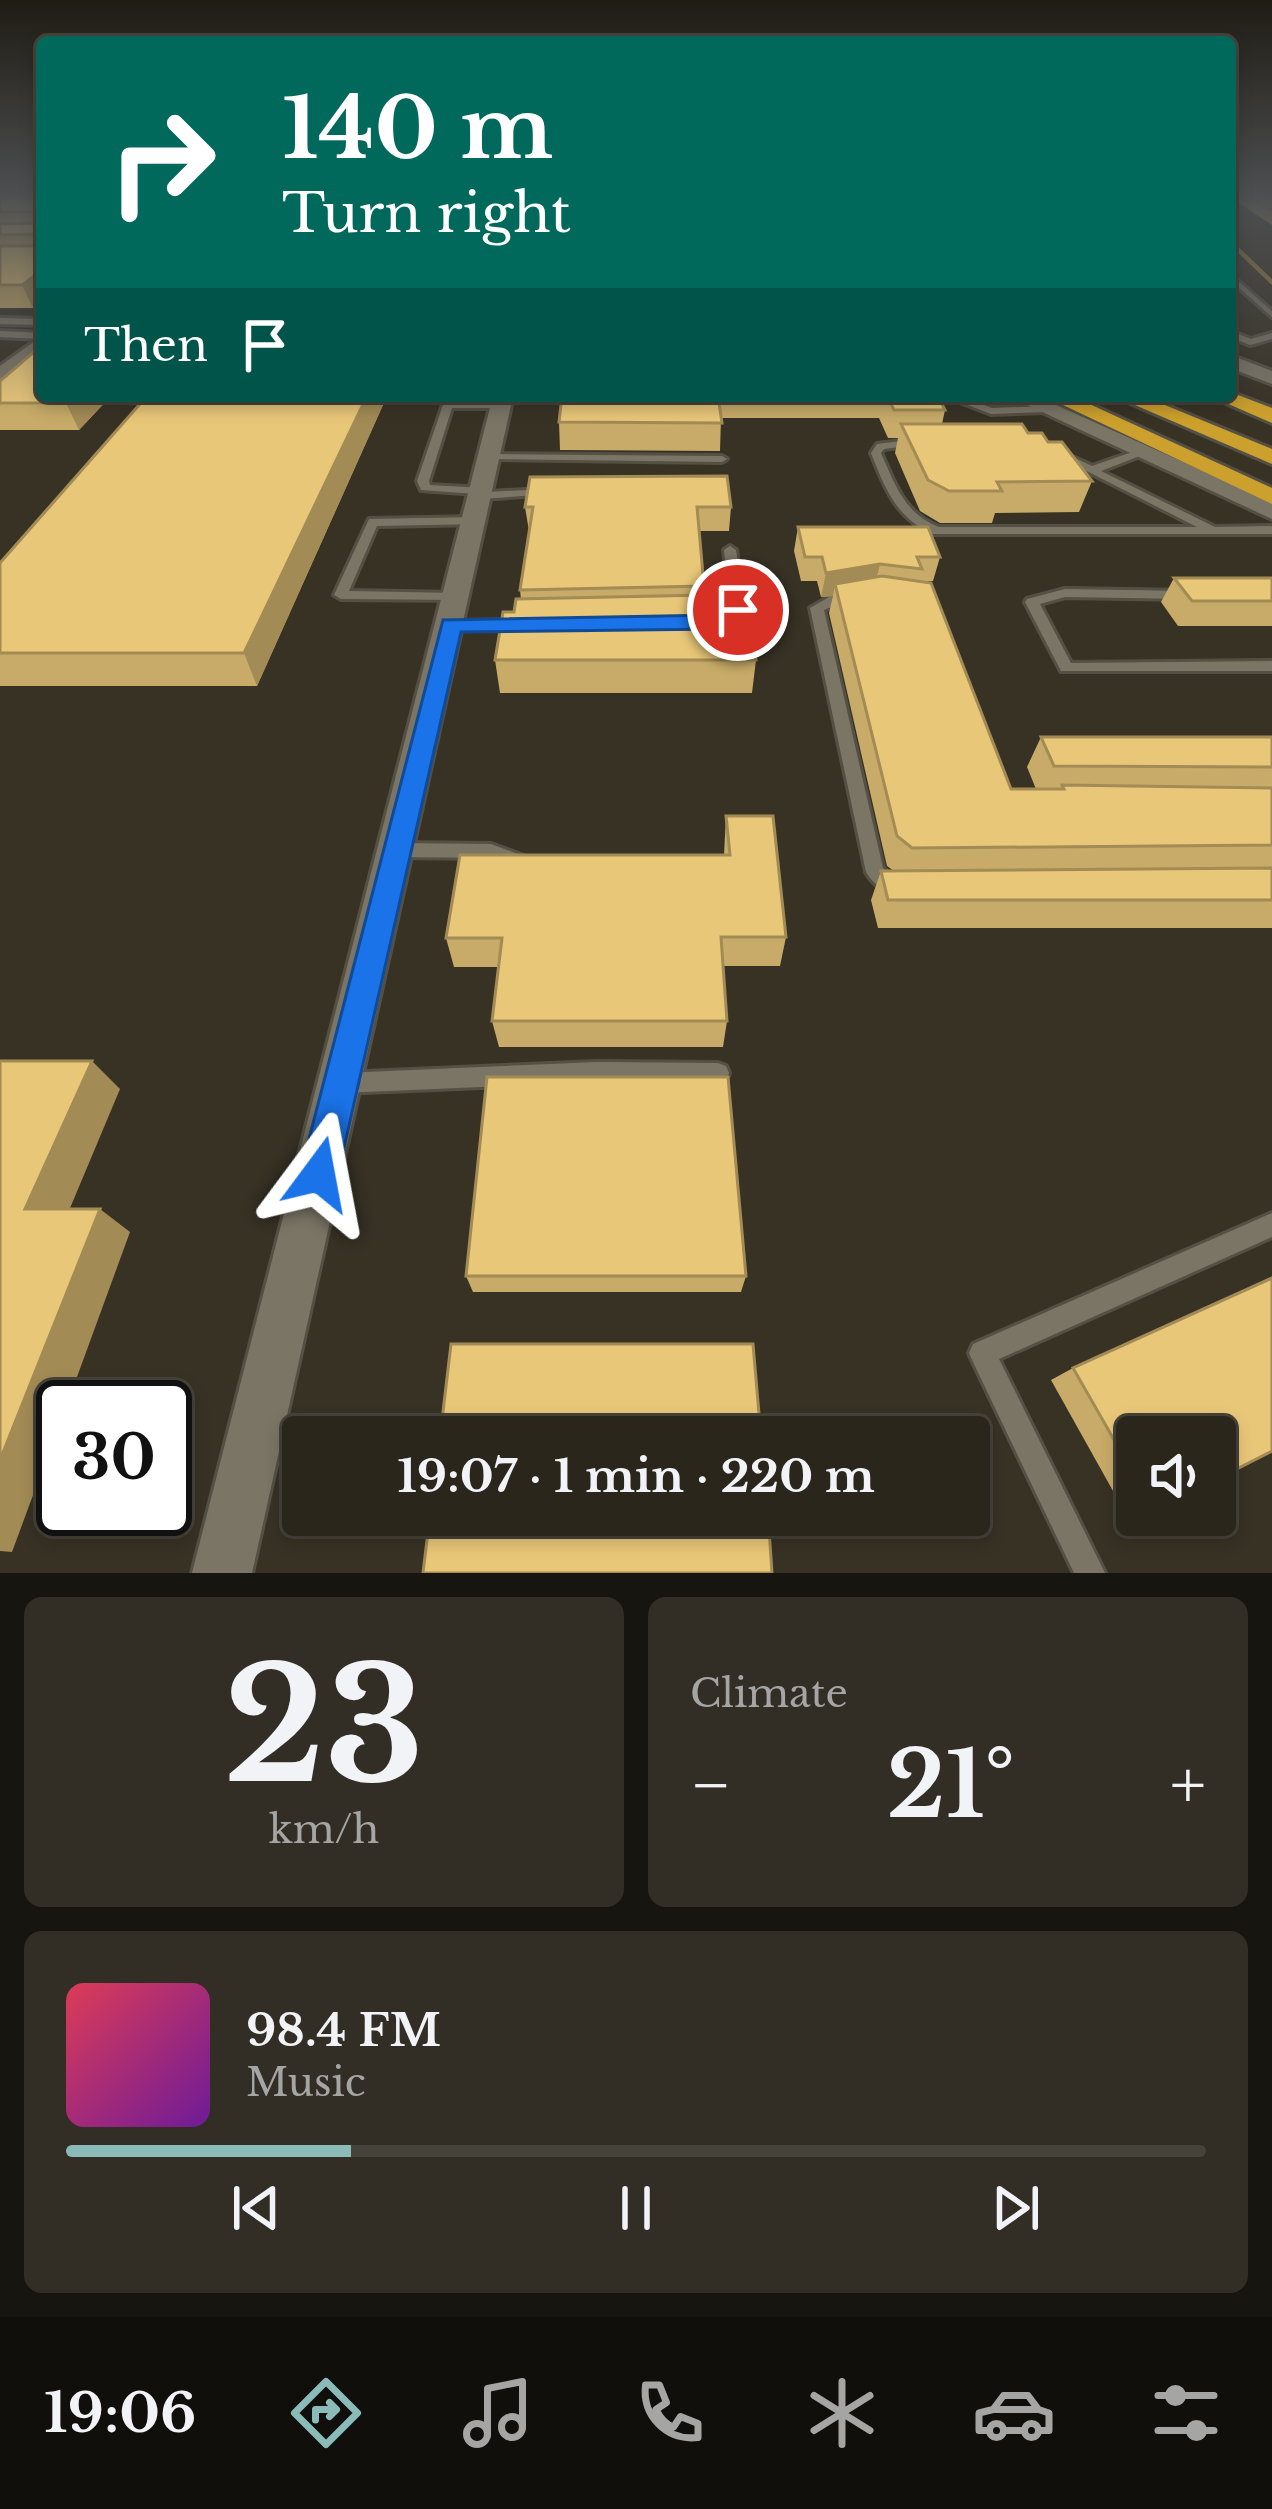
<!DOCTYPE html>
<html lang="en">
<head>
<meta charset="utf-8">
<style>
	:root { --surface:#2a261c; --page:#322e25; --text:#f1f3f6; --muted:#a5a5a3; --line:#46433b; --accent:#8bbbb9 }
	body { margin:0; font-family:"Libre Baskerville",serif; background:var(--page); color:var(--text); height:100vh; display:flex; flex-direction:column; font-size:45px; white-space:nowrap }
	* { box-sizing:border-box; margin:0 }
	p { font-size:39px; color:var(--muted) }
	.icon { flex:none; width:66px; height:66px; fill:none; stroke:currentColor; stroke-width:2; stroke-linecap:round; stroke-linejoin:round }
	.map { position:relative; height:1573px; overflow:hidden }
	.panel { display:flex; flex-direction:column; gap:24px; padding:24px; background:#17150f; flex:1 }
	.panel>* { flex:none }
	.top-card { position:absolute; left:36px; top:36px; width:1200px; height:366px; border-radius:12px; box-shadow:0 6px 18px #0003,0 0 0 3px var(--line); background:#00695c; color:#fff; overflow:hidden }
	.controls { position:absolute; left:1116px; top:1416px; display:grid; gap:24px }
	.controls a { display:grid; place-items:center; width:120px; height:120px; border-radius:12px; background:var(--surface); box-shadow:0 6px 18px #0003,0 0 0 3px var(--line); font-size:60px }
	.speed { position:absolute; left:36px; top:1380px; display:flex; gap:24px; font-size:60px; font-weight:700; text-align:center }
	.speed>* { display:grid; place-content:center; width:156px; height:156px; border-radius:50%; background:var(--surface); box-shadow:0 6px 18px #0003,0 0 0 3px var(--line); line-height:1 }
	.speed .limit { border:6px solid #111; border-radius:18px; background:#fff; color:#111 }
	.pin { position:absolute; display:grid; place-items:center; width:102px; height:102px; color:#fff; margin:-51px; border:6px solid #fff; border-radius:50%; box-shadow:0 3px 12px #0007 }
	.me { position:absolute; width:132px; margin:-66px; rotate:13deg; stroke-linejoin:round; filter:drop-shadow(0 0 9px #0008) }
	.turn { display:flex; align-items:center; gap:42px; height:252px; padding:0 48px; font-size:54px }
	.turn .icon { width:156px; height:156px; stroke-width:2.5 }
	.turn b { display:block; font-size:84px; line-height:102px }
	.then { display:flex; align-items:center; height:114px; padding:0 48px; background:#0003; gap:24px; font-size:45px }
	.big { font-size:90px; font-weight:700; line-height:1.1 }
	.panel .tile { flex:1; display:flex; flex-direction:column; justify-content:center; gap:18px; min-width:0; padding:0 42px; border-radius:18px; background:var(--page) }
	.panel .dial { align-items:center; gap:0 }
	.dial b { font-size:156px; line-height:1 }
	.song { display:flex; align-items:center; gap:36px }
	.cover { width:144px; height:144px; border-radius:18px; background:linear-gradient(135deg,hsl(350 70% 55%),hsl(280 70% 35%)) }
	.played { height:12px; border-radius:6px; background:linear-gradient(90deg,var(--accent) 25%,var(--line) 25%) }
	.keys { display:flex; justify-content:space-around; direction:ltr }
	.heat { display:flex; justify-content:space-between; align-items:center; font-size:66px; direction:ltr }
	.panel .tiles { flex:1; display:grid; gap:24px; grid-template-columns:1fr 1fr }
	.tile:last-child { grid-column:span 2 }
	.trip { position:absolute; left:282px; top:1416px; width:708px; height:120px; border-radius:12px; background:var(--surface); box-shadow:0 6px 18px #0003,0 0 0 3px var(--line); font-weight:700; line-height:120px; text-align:center }
	.tab-bar { display:flex; height:192px; justify-content:space-around; align-items:center; background:#110f0b; color:var(--muted) }
	.tab-bar .icon { width:84px; height:84px }
	.tab-bar .on { color:var(--accent) }
	.tab-bar b { font-size:54px; color:var(--text) }
	.map>svg:first-child { display:block }
	.lines { fill:none; stroke-linecap:round; stroke-linejoin:round }
	.stream { stroke:#a08a43; stroke-width:4.5 }
	.lane-casing { stroke:#545044; stroke-width:6 }
	.street-casing { stroke:#545044; stroke-width:6 }
	.secondary-casing { stroke:#545044; stroke-width:6 }
	.highway-casing { stroke:#545044; stroke-width:6 }
	.lane { fill:#7b7566; fill-rule:evenodd }
	.street { fill:#7b7566; fill-rule:evenodd }
	.secondary { fill:#7b7566; fill-rule:evenodd }
	.highway { fill:#cca02c; fill-rule:evenodd }
	.wall { fill:#c8ab68 }
	.shaded-wall { fill:#a38b55 }
	.building { fill:#e9c779; stroke:#a38b55; stroke-width:3 }
	.route { fill:#1a73e8; stroke:#114b97; stroke-width:3 }
</style>
</head>
<body>
<div class="map">
<svg width="1272" height="1573" viewBox="0 0 1272 1573">
	<rect width="100%" height="100%" fill="#383225"/>
	<g class="lines">
		<path class="stream" d="M1230,242L1272,282"/>
		<defs>
			<g id="lane">
				<path d="M1230,274L1272,311V317L1230,280Z"/>
				<path d="M0,318L42,319V325L0,324Z"/>
				<path d="M0,331L42,333V339L0,337Z"/>
				<path d="M1230,331L1251,339L1272,333V339L1250,345L1230,337Z"/>
				<path d="M446,396H456L454,402H501L506,405L501,408H452L429,481L430,485L482,488L487,492L546,489L550,490V494L481,499L477,498V494L421,490L417,481Z"/>
				<path d="M944,396H958L992,408L1047,406L1052,409L1047,412L991,414Z"/>
				<path d="M917,439L921,440V444L884,449L881,453C895,485 905,514 939,527H1197L1055,455L1064,453L1092,466L1141,449L1146,452L1145,454L1101,471L1215,527L1272,526V534H933C896,518 885,488 871,453L877,444Z"/>
				<path d="M489,454L722,456L727,459L722,462L485,459L484,457Z"/>
				<path d="M475,517L481,521L479,524L377,526L349,591L458,593L465,597L463,600L341,599L334,595L369,519Z"/>
				<path d="M730,546L736,550L745,610L739,622L722,625L715,621L729,616L731,610L724,550Z"/>
				<path d="M1065,589L1187,591L1194,595L1187,599L1065,597L1040,604L1071,663L1272,661V671H1061L1025,602L1027,599Z"/>
				<path d="M831,596H849L856,600C848,607 834,604 824,610L883,868L903,887L900,892C888,897 872,883 866,872L810,608Z"/>
				<path d="M522,620L529,624L527,627L451,629L444,625L451,621Z"/>
				<path d="M397,843L491,844L526,857L529,862L526,867L520,869L490,858L397,857L391,855L388,850L391,845Z"/>
				<path d="M597,1062L718,1063L726,1066L729,1073L726,1080L718,1083L597,1082L342,1093L334,1090L331,1083L334,1076L342,1073Z"/>
				<path d="M1272,1213V1237L999,1359L1105,1573H1074L973,1362L969,1353L973,1344Z"/>
			</g>
			<g id="street">
				<path d="M42,336V350L0,381V366Z"/>
				<path d="M493,396H513L252,1573H192Z"/>
			</g>
			<g id="secondary">
				<path d="M1230,355L1272,371V384L1230,368Z"/>
				<path d="M1008,396H1036L1272,502V519Z"/>
			</g>
			<g id="highway">
				<path d="M1230,392L1272,408V423L1210,396H1230Z"/>
				<path d="M1044,396H1072L1272,488V504Z"/>
				<path d="M1114,396H1143L1272,449V464Z"/>
			</g>
		</defs>
		<use href="#lane" class="lane-casing"/>
		<use href="#street" class="street-casing"/>
		<use href="#secondary" class="secondary-casing"/>
		<use href="#highway" class="highway-casing"/>
		<use href="#lane" class="lane"/>
		<use href="#street" class="street"/>
		<use href="#secondary" class="secondary"/>
		<use href="#highway" class="highway"/>
	</g>
	<g class="wall">
		<path d="M0,197H42L33,308H0Z"/>
		<path d="M1234,197H1267L1266,199H1272V225L1233,199Z"/>
		<path d="M0,381L111,396L79,430H0Z"/>
		<path d="M147,396H387L257,686H0V563Z"/>
		<path d="M562,396H938L945,410L942,424L1028,433L1048,442L1092,481L1079,512L995,513L992,523H940L920,511L895,453L898,438H888L879,418H721L720,451L560,450L559,422Z"/>
		<path d="M525,507H731L729,531H699L703,595L707,612L756,660L752,693H500L495,660L521,599L520,590L529,531Z"/>
		<path d="M798,527L940,557L933,581L919,582L1011,789H1036L1027,767L1041,737H1272V928H878L871,900L881,871H894L887,866L829,613L833,596L821,597L817,581H801L794,551Z"/>
		<path d="M1174,578H1272V626H1178L1161,602Z"/>
		<path d="M726,816L786,937L780,966H723L727,1021L723,1047H499L492,1021L499,967H454L446,938L724,855Z"/>
		<path d="M466,1276H746L741,1292H473Z"/>
		<path d="M1073,1368L1137,1437V1514L1127,1516L1051,1380Z"/>
	</g>
	<g class="shaded-wall">
		<path d="M42,270V301L33,308L22,285Z"/>
		<path d="M73,396H111L79,430L66,403Z"/>
		<path d="M367,396H387L257,686L244,653Z"/>
		<path d="M880,564L874,589L835,584L833,596L821,597L826,573Z"/>
		<path d="M92,1061L120,1089L60,1232L25,1209Z"/>
		<path d="M100,1209L130,1232L66,1407H63V1414L12,1552L0,1551V1460Z"/>
	</g>
	<g class="building">
		<path d="M0,197H42V270L22,285H0V246H32L37,242L32,234L0,235V224L36,223L33,212H0Z"/>
		<path d="M1251,197H1267L1264,204L1272,205V210Z"/>
		<path d="M42,345V396H73L66,403H0V381Z"/>
		<path d="M147,396H367L244,653H0V563Z"/>
		<path d="M562,396H718L722,423L559,422Z"/>
		<path d="M887,396H938L945,410H894Z"/>
		<path d="M901,424H1022L1028,433H1042L1048,442H1062L1092,481L997,482L1002,491H949L928,480Z"/>
		<path d="M727,476L731,507H697L704,586L520,590L533,507H525L530,477Z"/>
		<path d="M798,527H928L940,557H917L922,569L880,564L826,573L822,557H805Z"/>
		<path d="M882,576L931,583L1011,789H1064L1062,785L1272,788V845L912,848L897,836L835,584Z"/>
		<path d="M1174,578H1272V601H1192Z"/>
		<path d="M706,595L707,612H749L756,660H495L503,612H514L516,599Z"/>
		<path d="M1041,737H1272V767L1054,766Z"/>
		<path d="M726,816H773L786,937H721L727,1021H492L502,938H446L460,855H730Z"/>
		<path d="M1272,868V900H888L881,871Z"/>
		<path d="M0,1061H92L25,1209H100L0,1460Z"/>
		<path d="M487,1077H728L746,1276H466Z"/>
		<path d="M1272,1278V1451L1215,1480V1437H1137V1480L1073,1368Z"/>
		<path d="M451,1344H753L761,1437H440Z"/>
		<path d="M430,1515H768L772,1573H423Z"/>
	</g>
	<linearGradient id="sky" x2="0" y2="1"><stop stop-color="#1f1c14"/><stop offset="0.47" stop-color="#4d4f51"/><stop offset="1" stop-color="#4d4f51" stop-opacity="0"/></linearGradient>
	<rect width="1272" height="417" fill="url(#sky)"/>
	<path class="route" d="M738,603L749,610L741,624L719,629L461,632L338,1174L333,1188L319,1193L305,1188L300,1174L443,620L719,615Z"/>
</svg>
<div class="controls">
<a><svg class="icon" aria-label="sound" viewBox="0 0 24 24"><path d="M4 9h4l5-4v14l-5-4H4zM17 9q2 3 0 6"/></svg></a>
</div>
<div class="speed"><div class="limit">30</div></div>
<div class="pin" style="left:738px;top:610px;background:#d93025"><svg class="icon" aria-label="arrive" viewBox="0 0 24 24"><path d="M6 21V4h12l-3 4 3 4H6"/></svg></div>
<svg class="me" style="left:319px;top:1174px" viewBox="-20 -20 40 40"><path d="M0-17L14 15 0 8-14 15z" fill="#1a73e8" stroke="#fff" stroke-width="4"/></svg>
<div class="trip">19:07 · 1 min · 220 m</div>
<div class="top-card">
<div class="turn"><svg class="icon" aria-label="right" viewBox="0 0 24 24"><path d="M7 20v-9h11M14 6l5 5-5 5"/></svg><div><b>140 m</b>Turn right</div></div>
<div class="then">Then<svg class="icon" aria-label="arrive" viewBox="0 0 24 24"><path d="M6 21V4h12l-3 4 3 4H6"/></svg></div>
</div>
</div>
<section class="panel">
<div class="tiles">
<div class="tile dial"><b>23</b><p>km/h</p></div>
<div class="tile"><p>Climate</p>
<div class="heat"><a>−</a><b class="big">21°</b><a>+</a></div>
</div>
<div class="tile">
<div class="song"><i class="cover"></i><div><b>98.4 FM</b><p>Music</p></div></div>
<div class="played"></div>
<div class="keys"><svg class="icon" aria-label="previous" viewBox="0 0 24 24"><path d="M18 5L8 12l10 7zM5 5v14"/></svg><svg class="icon" aria-label="pause" viewBox="0 0 24 24"><path d="M8 5v14M16 5v14"/></svg><svg class="icon" aria-label="next" viewBox="0 0 24 24"><path d="M6 5l10 7-10 7zM19 5v14"/></svg></div>
</div>
</div>
</section>
<nav class="tab-bar">
<b>19:06</b>
<svg class="icon on" aria-label="directions" viewBox="0 0 24 24"><path d="M12 3l9 9-9 9-9-9zM9 14v-3h6M13 9l2 2-2 2"/></svg>
<svg class="icon" aria-label="music" viewBox="0 0 24 24"><path d="M9 18V5l10-2v13"/><circle cx="6" cy="18" r="3"/><circle cx="16" cy="16" r="3"/></svg>
<svg class="icon" aria-label="phone" viewBox="0 0 24 24"><path d="M5 4h4l2 5-3 2q2 4 5 5l2-3 5 2v4C11 20 4 13 5 4z"/></svg>
<svg class="icon" aria-label="climate" viewBox="0 0 24 24"><path d="M12 3v18M4 7l16 10M4 17L20 7"/></svg>
<svg class="icon" aria-label="car" viewBox="0 0 24 24"><path d="M5 17H2v-5l4-1 3-4h7l3 4 3 1v5h-3M9 17h6M6 11h13"/><circle cx="7" cy="17" r="2"/><circle cx="17" cy="17" r="2"/></svg>
<svg class="icon" aria-label="filters" viewBox="0 0 24 24"><path d="M4 7h16M4 17h16"/><circle cx="9" cy="7" r="2"/><circle cx="15" cy="17" r="2"/></svg>
</nav>
</body>
</html>
